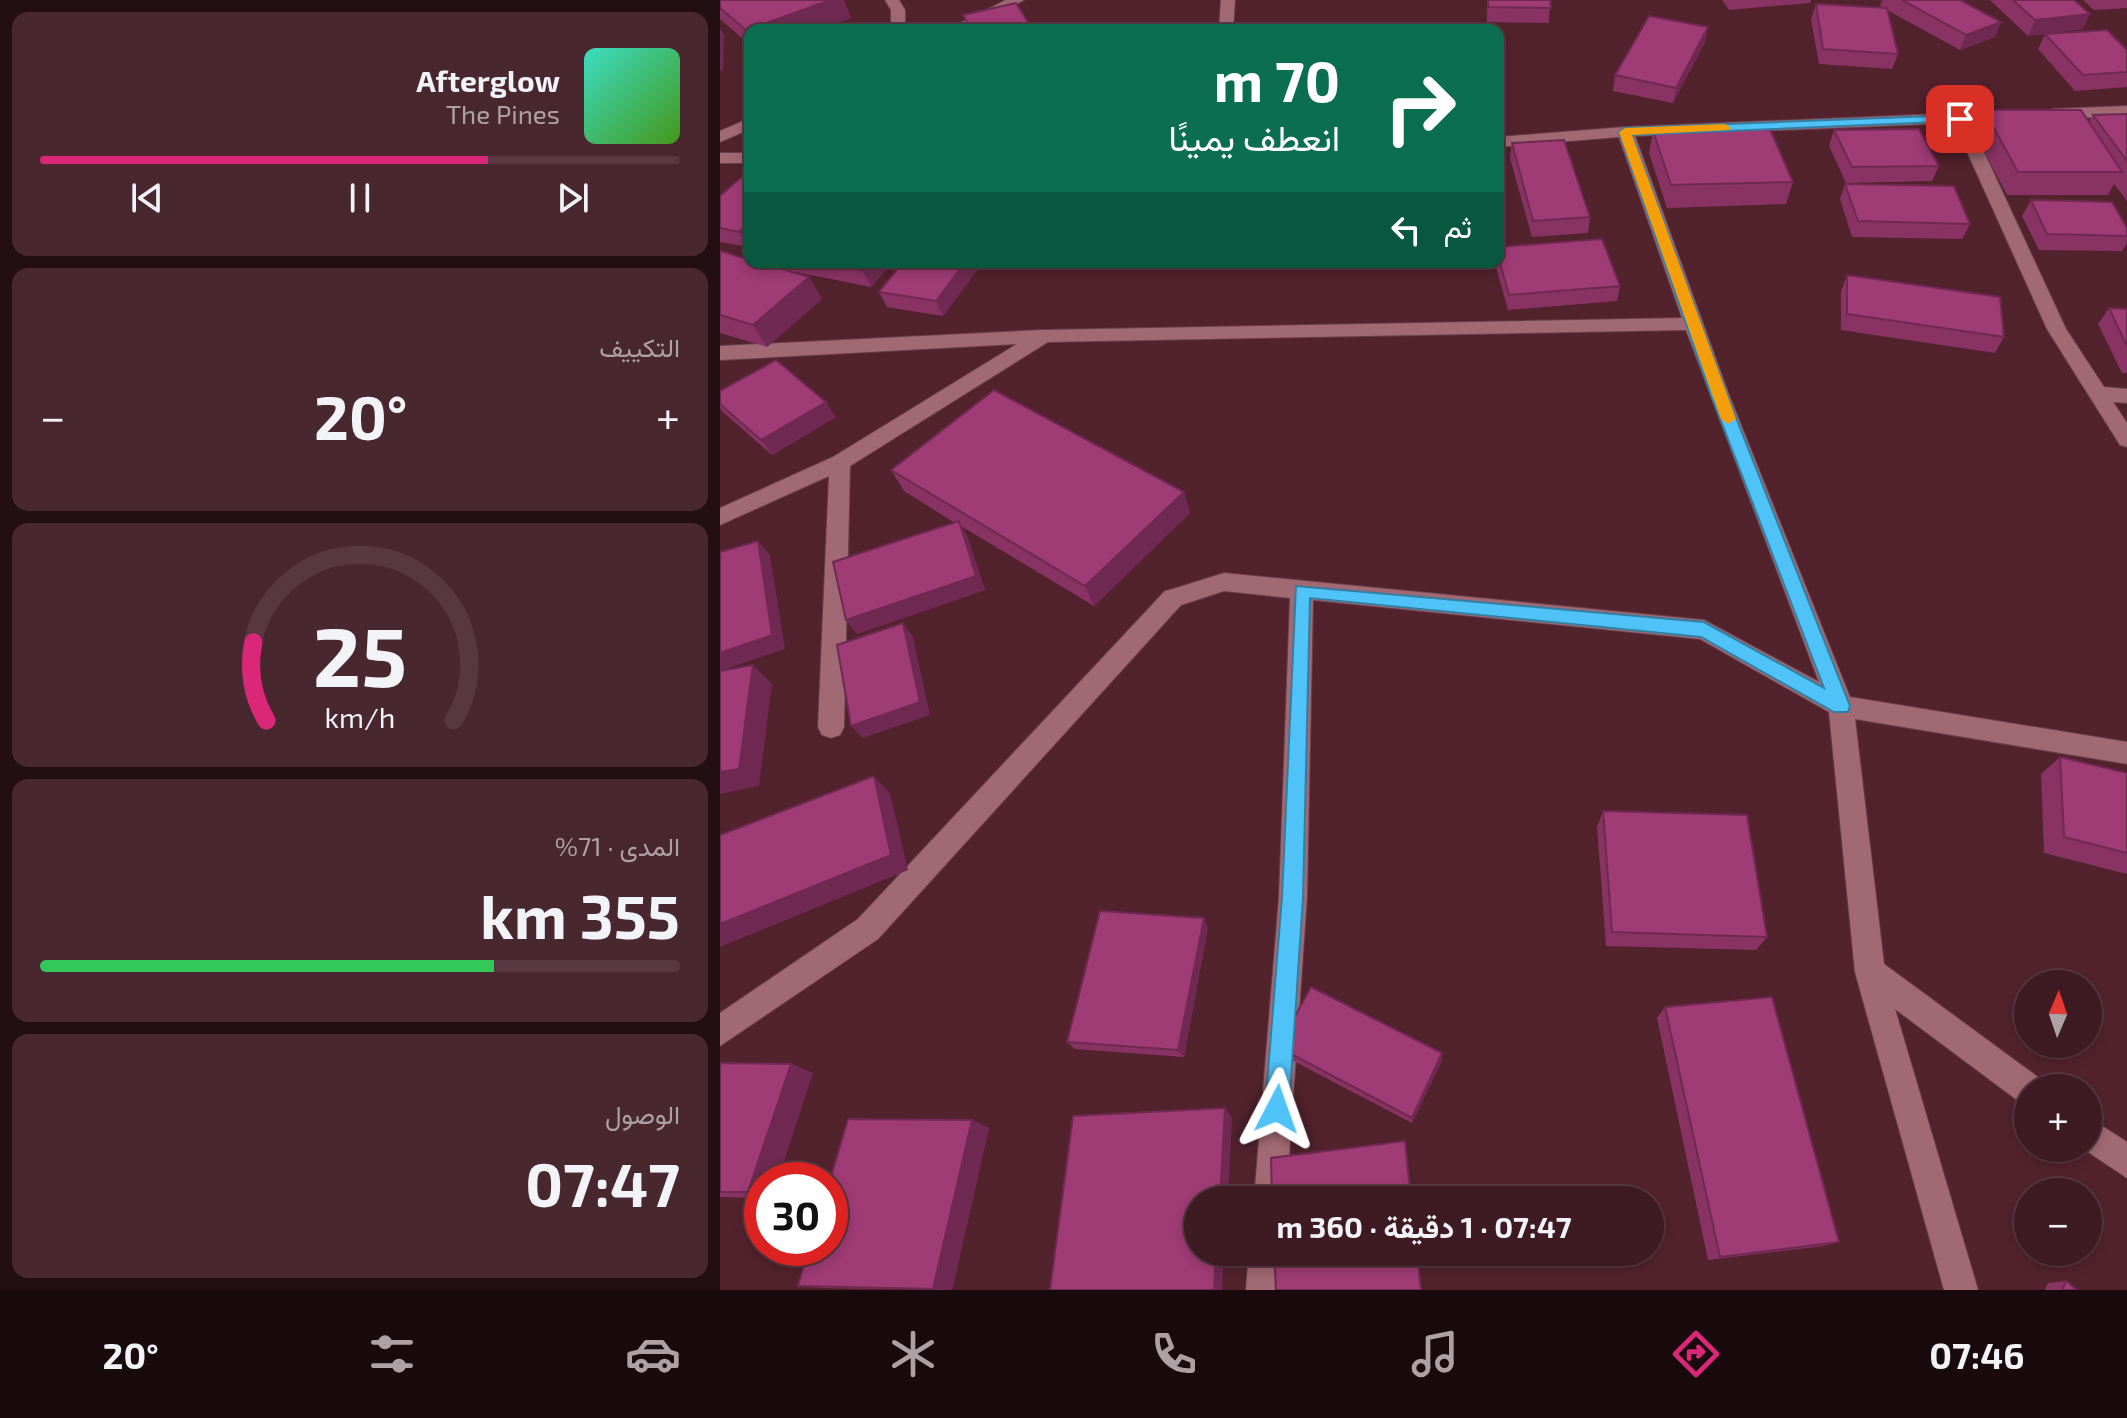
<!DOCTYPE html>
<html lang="ar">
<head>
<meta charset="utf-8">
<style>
	:root { --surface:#3e1a22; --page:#49272f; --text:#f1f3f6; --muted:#ada1a5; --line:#573840; --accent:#db2777 }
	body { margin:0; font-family:"Exo 2",Vazirmatn,sans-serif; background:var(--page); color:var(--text); direction:rtl; height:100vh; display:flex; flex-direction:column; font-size:30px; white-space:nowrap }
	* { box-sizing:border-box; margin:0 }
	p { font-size:26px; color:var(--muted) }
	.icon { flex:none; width:44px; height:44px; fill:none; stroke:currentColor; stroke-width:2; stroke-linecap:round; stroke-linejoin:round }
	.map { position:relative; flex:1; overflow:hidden; direction:ltr }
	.sheet { display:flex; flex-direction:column; gap:12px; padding:12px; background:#220e13; width:720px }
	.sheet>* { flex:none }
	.hud { position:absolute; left:24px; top:24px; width:760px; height:244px; border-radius:16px; box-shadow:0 4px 12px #0003,0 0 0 2px var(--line); direction:rtl; background:#0b6e4f; color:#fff; overflow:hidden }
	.needle { width:52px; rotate:2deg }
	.buttons { position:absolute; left:1294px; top:970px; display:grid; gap:16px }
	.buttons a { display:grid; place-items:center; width:88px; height:88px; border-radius:50%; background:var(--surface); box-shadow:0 4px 12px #0003,0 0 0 2px var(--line); font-size:40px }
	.speed { position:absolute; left:24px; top:1162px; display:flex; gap:16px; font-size:40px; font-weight:700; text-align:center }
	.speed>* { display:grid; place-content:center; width:104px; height:104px; border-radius:50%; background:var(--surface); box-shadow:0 4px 12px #0003,0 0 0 2px var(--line); line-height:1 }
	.speed .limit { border:12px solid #d22; background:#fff; color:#111 }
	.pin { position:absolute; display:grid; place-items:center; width:68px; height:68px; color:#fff; margin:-34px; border-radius:16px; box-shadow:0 4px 12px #0006 }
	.me { position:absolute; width:88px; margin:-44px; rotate:4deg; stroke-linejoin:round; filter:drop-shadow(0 0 6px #0008) }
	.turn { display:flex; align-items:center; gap:28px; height:168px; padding:0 32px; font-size:36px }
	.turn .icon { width:104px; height:104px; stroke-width:2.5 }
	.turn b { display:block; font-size:56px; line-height:68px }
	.then { display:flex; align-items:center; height:76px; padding:0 32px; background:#0003; gap:16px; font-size:30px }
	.big { font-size:60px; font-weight:700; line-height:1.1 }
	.sheet .card { flex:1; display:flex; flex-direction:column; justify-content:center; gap:12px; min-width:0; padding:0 28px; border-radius:16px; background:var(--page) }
	.sheet .dial { align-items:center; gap:0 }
	.dial svg { height:208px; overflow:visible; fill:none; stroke:var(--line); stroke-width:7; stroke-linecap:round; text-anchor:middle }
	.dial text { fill:var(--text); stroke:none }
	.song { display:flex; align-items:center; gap:24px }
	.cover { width:96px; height:96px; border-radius:12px; background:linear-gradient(135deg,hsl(170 70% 55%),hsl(100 70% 35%)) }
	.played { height:8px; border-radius:4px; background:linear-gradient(90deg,var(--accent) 70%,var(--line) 70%) }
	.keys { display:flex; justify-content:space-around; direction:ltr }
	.heat { display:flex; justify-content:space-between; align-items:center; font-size:44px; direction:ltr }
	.charge { height:12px; border-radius:6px; background:linear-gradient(90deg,#34c759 71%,var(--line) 0) }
	.trip { position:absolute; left:464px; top:1186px; width:480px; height:80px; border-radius:40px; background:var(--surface); box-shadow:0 4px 12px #0003,0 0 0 2px var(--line); font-weight:700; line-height:80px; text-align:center; direction:rtl }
	.menu { display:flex; height:128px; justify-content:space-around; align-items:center; background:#190a0e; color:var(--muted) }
	.menu .icon { width:56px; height:56px }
	.menu .active { color:var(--accent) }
	.menu b { font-size:36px; color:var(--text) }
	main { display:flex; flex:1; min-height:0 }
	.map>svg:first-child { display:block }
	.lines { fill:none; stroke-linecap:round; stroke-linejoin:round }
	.street-casing { stroke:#683f4a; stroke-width:2 }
	.street { fill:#a16973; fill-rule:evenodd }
	.wall { fill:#893365 }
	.shaded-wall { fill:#6f2952 }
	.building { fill:#9f3b75; stroke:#6f2952; stroke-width:2 }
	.route { fill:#4fc3f7; stroke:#337fa1; stroke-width:2 }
	.slow { fill:#f59e0b }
</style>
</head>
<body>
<main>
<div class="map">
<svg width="1407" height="1290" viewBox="0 0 1407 1290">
	<rect width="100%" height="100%" fill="#52222d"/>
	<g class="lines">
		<defs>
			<g id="street">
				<path d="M165,0H179L185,10V30H171V10Z"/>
				<path d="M286,0H304L245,30H227Z"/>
				<path d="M501,0H515L513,30H499Z"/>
				<path d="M1407,106V116L1332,119L1324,114L1332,109Z"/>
				<path d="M1291,111L1299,116L1297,119L1250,122L1346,329L1384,387L1407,389V403L1393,402L1407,423V447L1400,445L1327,329L1234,123L915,136L1009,395L1130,697L1407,742V764L1135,719L1164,964L1319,1078L1323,1088H1308V1104L1297,1100L1175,1009L1258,1290H1224L1135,972L1109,712L980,639L593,600L587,897L566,1200H534L559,897L570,598L504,591L461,605L158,939L0,1046V1013L138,919L445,591L453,589L504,573L984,620L1099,682L966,330L328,342L130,466L124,727L120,735L111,738L102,735L98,727L109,476L0,525V508L113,457L297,344L0,360V346L323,330L962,318L899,137L778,147V137L905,127Z"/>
				<path d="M30,118V129L0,142V131Z"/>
				<rect x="0" y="153" width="30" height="10"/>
				<path d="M1368,1117L1407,1142V1178L1362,1148H1368Z"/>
				<path d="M529,1252H563L560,1290H526Z"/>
			</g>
		</defs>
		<use href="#street" class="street-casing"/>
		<use href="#street" class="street"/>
	</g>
	<g class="wall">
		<path d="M0,0H124L131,18L97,30H30V45L0,19Z"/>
		<path d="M767,0H830L829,23L767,22Z"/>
		<path d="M1002,0H1091L1090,3L1009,10Z"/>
		<path d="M1162,0H1240L1281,22L1275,37L1240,50L1167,10L1178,54L1172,69L1099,64L1091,19L1096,4L1163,8L1160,6Z"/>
		<path d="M1270,0H1354L1363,29L1308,36Z"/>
		<path d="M1363,0H1407V8L1374,10Z"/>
		<path d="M1325,34L1407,50V87L1355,91L1318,49Z"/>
		<path d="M985,42L953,103L893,91L895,75Z"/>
		<path d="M1264,110L1369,122L1373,115L1407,114V201L1394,184L1388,195H1287L1254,132Z"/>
		<path d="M1114,130L1219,166L1212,181L1126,183L1109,146Z"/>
		<path d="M933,131L1073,182L1066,204L947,208L929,153Z"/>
		<path d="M792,143L870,217L868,233L812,237L790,158Z"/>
		<path d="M30,170V246L29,247L0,242V196Z"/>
		<path d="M1125,184L1250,224L1242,239L1132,237L1120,199Z"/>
		<path d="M1311,200L1407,228V243L1402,251L1319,250L1302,216Z"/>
		<path d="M778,247L900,286L897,301L788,310L775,263L778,262Z"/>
		<path d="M0,251L52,266L49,262H173L151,287L65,270L89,277L102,299L47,347L0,333Z"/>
		<path d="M263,262L223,316L167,307L159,292Z"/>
		<path d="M1127,275L1284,337L1275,353L1121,330V291Z"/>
		<path d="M1389,308L1407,309V373H1402L1378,324Z"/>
		<path d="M0,391L116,417L52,455L2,411L0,408Z"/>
		<path d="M171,470L464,492L470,513L374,606L241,526L247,536L265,590L137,634L126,620L235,523L184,491Z"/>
		<path d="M1340,757L1407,773V874L1324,853L1321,774Z"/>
		<path d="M883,811L1047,937L1036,950L886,946L877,827Z"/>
		<path d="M488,928L464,1057L355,1049L347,1042Z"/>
		<path d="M945,1007L1119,1242L1103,1246L988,1260L937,1018Z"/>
		<path d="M558,1047L722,1053V1060L692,1123L562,1055Z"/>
		<path d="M0,1063L71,1064L93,1073L42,1180V1198L0,1197Z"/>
		<path d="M252,1120L269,1128L232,1290L102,1288L78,1286Z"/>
		<path d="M1346,1281L1357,1290H1325L1328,1283Z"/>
	</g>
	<g class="shaded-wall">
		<path d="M111,0H124L131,18L97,30H30V38L26,30Z"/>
		<path d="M1370,14L1363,29L1308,36L1315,20Z"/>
		<path d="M1281,22L1275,37L1240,50L1246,35Z"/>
		<path d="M309,24L311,30H282Z"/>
		<path d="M988,27L985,42L953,103L956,88Z"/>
		<path d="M0,28L4,35L3,71H0Z"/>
		<path d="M30,222V246L29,247L19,232Z"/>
		<path d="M151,262H173L151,287L143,271Z"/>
		<path d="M245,262H263L223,316L216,301Z"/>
		<path d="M89,277L102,299L47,347L33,325Z"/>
		<path d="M106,402L116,417L52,455L41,440Z"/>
		<path d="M464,492L470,513L374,606L365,586Z"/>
		<path d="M239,521L247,536L265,590L137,634L126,620Z"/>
		<path d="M38,541L50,555L65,649L0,671V653Z"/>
		<path d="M183,623L193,637L210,715L143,738L131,726Z"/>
		<path d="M33,665L52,684L39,786L0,794V772Z"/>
		<path d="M154,776L170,793L188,870L0,947V924Z"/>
		<path d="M484,918L488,928L464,1057L458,1050Z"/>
		<path d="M722,1053V1060L692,1123V1118Z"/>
		<path d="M71,1064L93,1073L58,1180H42V1196L28,1192Z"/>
		<path d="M505,1108L512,1117L508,1200H500Z"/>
		<path d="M252,1120L269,1128L232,1290L213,1289Z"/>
		<path d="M496,1252H504L502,1290H494Z"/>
	</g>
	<g class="building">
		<path d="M0,0H111L26,30L0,8Z"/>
		<path d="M768,0H830L831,8L768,7Z"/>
		<path d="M1182,0H1240L1281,22L1246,35Z"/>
		<path d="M1293,0H1354L1370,14L1315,20Z"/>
		<path d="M296,3L309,24L282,30H251L243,15Z"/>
		<path d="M1096,4L1167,8L1178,54L1103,49Z"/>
		<path d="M929,16L988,27L956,88L895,75Z"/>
		<path d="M1387,30L1407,50V72L1363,75L1325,34Z"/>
		<path d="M1264,110H1361L1402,172H1298Z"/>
		<path d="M1407,114V161L1373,115Z"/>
		<path d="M1049,127L1073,182L951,185L933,131Z"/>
		<path d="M1199,129L1219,166L1132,167L1114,130Z"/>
		<path d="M844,140L870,217L813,221L792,143Z"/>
		<path d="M30,170V222L19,232L0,228V196Z"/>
		<path d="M1125,184L1234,186L1250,224L1138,221Z"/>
		<path d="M1311,200L1392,202L1407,228V236L1327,234Z"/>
		<path d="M882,239L900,286L789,295L778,255V247Z"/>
		<path d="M0,251L30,260V262H38L89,277L33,325L0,315Z"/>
		<path d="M96,262H151L143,271Z"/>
		<path d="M183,262H245L216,301L159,292Z"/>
		<path d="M1127,275L1280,297L1284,337L1127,314Z"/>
		<path d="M1389,308L1407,309V346Z"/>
		<path d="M56,360L106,402L41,440L0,404V391Z"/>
		<path d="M274,390L464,492L365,586L171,470Z"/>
		<path d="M239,521L256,576L126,620L113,562Z"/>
		<path d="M38,541L52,635L0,653V552Z"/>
		<path d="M183,623L200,702L131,726L117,645Z"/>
		<path d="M33,665L19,769L0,772V671Z"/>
		<path d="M1340,757L1407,773V853L1344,837Z"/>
		<path d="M154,776L171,855L0,924V835Z"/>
		<path d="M883,811L1027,815L1047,937L892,932Z"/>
		<path d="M380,911L484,918L458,1050L347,1042Z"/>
		<path d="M591,987L722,1053L692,1118L558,1047Z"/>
		<path d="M1052,997L1119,1242L1000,1257L945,1007Z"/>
		<path d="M0,1063L71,1064L28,1192H0Z"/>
		<path d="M505,1108L500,1200H478V1252H496L494,1290H330L353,1116Z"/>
		<path d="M128,1119L252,1120L213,1289L78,1286L89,1248H110V1180Z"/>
		<path d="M685,1141L691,1200H552L551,1158Z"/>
		<path d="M554,1252H697L701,1290H556Z"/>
		<path d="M1346,1281L1357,1290H1342Z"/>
	</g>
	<path class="route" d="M1240,115L1244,116V121L912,135L1007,395L1130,706L1128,712H1114L981,637L590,598L583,897L569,1109L565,1118L557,1121L548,1118L545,1109L562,897L576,586L984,622L1104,688L991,395L899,132L905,128Z"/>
	<path class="slow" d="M1005,124L1011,128L1009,130L912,135L1016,419L1008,424L1001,419L899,132L905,128Z"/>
</svg>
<div class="buttons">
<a><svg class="needle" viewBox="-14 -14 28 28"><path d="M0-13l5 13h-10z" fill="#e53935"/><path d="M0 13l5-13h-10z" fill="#ada1a5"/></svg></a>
<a>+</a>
<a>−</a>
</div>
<div class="speed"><div class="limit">30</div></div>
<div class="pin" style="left:1240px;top:119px;background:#d93025"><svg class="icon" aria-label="arrive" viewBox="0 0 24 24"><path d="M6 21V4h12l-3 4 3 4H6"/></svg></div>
<svg class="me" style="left:557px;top:1109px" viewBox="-20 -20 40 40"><path d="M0-17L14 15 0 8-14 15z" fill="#4fc3f7" stroke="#fff" stroke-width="4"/></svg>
<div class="trip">07:47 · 1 دقيقة · 360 m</div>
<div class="hud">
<div class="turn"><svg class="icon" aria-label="right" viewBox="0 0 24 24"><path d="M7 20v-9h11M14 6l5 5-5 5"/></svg><div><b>70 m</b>انعطف يمينًا</div></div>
<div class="then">ثم<svg class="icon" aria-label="left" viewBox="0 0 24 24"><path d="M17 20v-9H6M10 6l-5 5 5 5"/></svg></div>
</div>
</div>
<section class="sheet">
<div class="card">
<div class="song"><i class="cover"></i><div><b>Afterglow</b><p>The Pines</p></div></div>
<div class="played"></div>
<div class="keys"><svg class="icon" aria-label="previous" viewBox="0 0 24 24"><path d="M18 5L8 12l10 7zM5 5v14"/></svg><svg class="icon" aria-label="pause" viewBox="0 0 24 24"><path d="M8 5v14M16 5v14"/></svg><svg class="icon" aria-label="next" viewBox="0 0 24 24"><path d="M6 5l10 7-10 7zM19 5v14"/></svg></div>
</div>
<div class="card"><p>التكييف</p>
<div class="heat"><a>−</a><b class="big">20°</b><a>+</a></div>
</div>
<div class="card dial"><svg viewBox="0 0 100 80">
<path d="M14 69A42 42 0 1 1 86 69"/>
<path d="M14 69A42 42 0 0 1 9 39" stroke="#db2777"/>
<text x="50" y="56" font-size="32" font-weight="700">25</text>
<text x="50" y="72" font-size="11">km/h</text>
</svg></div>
<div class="card"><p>المدى · 71%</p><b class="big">355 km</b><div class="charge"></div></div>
<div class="card"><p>الوصول</p><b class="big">07:47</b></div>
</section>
</main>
<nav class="menu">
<b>07:46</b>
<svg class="icon active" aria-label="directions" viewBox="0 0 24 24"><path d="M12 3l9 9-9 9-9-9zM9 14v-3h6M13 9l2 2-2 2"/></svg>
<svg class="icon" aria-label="music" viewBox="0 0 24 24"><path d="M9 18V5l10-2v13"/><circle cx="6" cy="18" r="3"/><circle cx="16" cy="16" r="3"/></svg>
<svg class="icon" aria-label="phone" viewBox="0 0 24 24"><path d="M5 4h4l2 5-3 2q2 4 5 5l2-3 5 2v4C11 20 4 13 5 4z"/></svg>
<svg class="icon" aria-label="climate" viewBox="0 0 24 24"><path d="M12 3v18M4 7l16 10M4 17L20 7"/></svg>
<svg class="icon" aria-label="car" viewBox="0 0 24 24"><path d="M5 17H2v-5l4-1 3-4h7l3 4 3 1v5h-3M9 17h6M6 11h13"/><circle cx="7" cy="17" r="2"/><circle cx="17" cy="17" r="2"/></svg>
<svg class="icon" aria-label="filters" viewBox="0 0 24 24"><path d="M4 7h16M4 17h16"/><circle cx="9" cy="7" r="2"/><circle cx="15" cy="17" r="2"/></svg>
<b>20°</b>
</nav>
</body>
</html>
